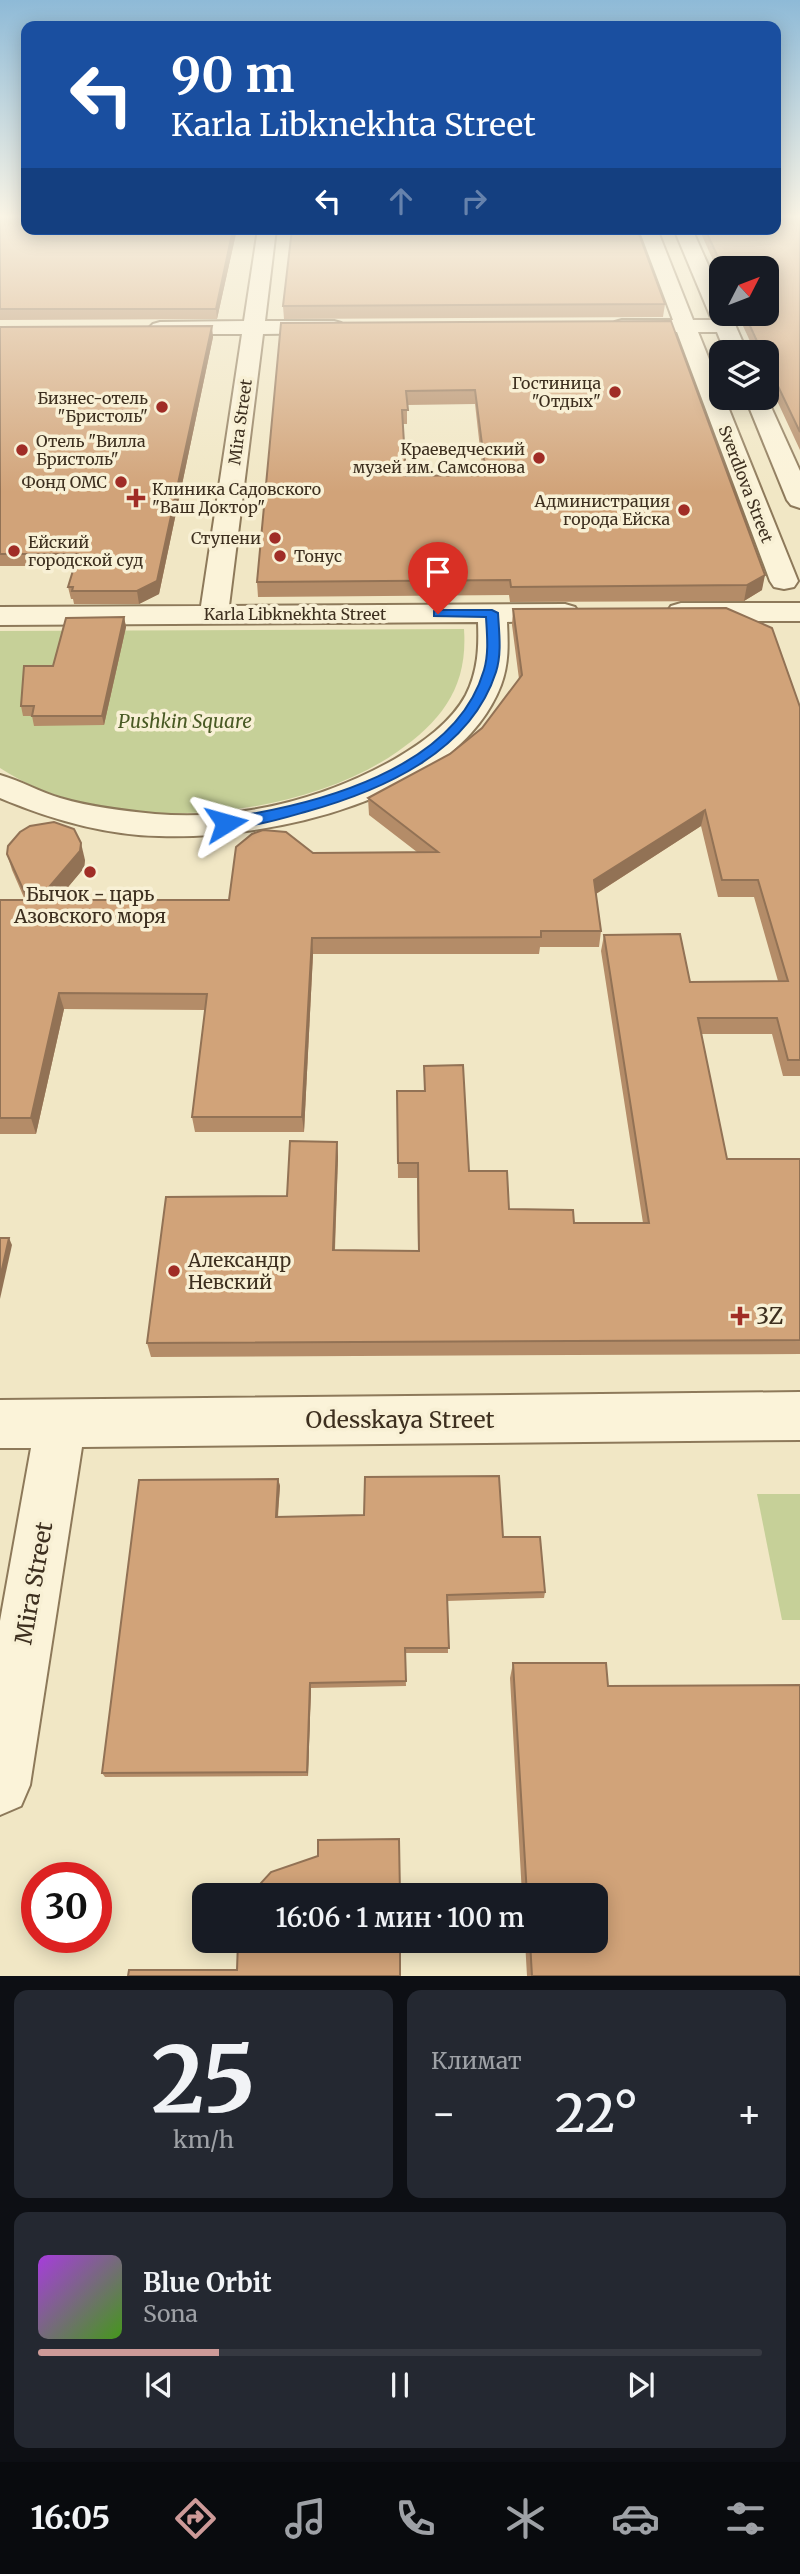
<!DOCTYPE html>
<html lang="ru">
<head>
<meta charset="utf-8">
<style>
	:root { --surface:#171b24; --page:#242831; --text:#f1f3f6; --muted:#9ea1a6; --line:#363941; --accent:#cd9a98 }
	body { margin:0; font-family:Merriweather,serif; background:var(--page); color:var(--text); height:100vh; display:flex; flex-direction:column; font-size:26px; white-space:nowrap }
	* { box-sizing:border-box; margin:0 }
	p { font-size:23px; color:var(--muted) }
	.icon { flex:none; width:38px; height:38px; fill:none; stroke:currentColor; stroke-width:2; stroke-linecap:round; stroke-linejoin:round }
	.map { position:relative; height:1976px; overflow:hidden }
	.side { display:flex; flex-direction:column; gap:14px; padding:14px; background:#0d0f14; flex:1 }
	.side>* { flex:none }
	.top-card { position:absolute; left:21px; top:21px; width:760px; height:214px; border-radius:14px; box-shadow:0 4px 18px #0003; background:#1a4fa0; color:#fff; overflow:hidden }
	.needle { width:46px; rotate:48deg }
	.controls { position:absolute; left:709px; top:256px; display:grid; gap:14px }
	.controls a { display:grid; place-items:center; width:70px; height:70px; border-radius:14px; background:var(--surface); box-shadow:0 4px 18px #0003; font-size:35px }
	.speed { position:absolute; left:21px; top:1862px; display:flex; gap:14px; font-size:35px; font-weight:700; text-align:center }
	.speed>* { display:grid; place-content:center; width:91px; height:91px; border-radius:50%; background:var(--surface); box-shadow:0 4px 18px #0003; line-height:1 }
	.speed .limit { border:10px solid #d22; background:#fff; color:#111 }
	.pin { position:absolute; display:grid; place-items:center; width:60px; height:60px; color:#fff; margin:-72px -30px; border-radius:50% 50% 50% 0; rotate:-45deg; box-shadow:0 0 7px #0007 }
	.pin .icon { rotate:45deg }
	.me { position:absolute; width:77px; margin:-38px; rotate:82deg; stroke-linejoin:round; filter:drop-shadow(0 0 5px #0008) }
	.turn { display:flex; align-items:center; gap:24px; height:147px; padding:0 35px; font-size:32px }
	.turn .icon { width:91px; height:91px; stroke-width:2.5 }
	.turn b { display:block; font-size:49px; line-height:60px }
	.lanes { display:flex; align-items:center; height:66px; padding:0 35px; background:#0003; justify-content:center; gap:35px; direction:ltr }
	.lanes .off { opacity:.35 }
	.big { font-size:52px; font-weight:600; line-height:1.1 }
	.side .card { flex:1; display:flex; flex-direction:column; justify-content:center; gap:10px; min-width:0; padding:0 24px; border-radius:14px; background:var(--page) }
	.side .dial { align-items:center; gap:0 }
	.dial b { font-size:91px; line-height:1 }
	.song { display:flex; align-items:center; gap:21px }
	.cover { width:84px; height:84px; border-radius:10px; background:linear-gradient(135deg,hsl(280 70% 55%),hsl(100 70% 35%)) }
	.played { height:7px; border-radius:4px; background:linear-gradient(90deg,var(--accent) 25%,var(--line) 25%) }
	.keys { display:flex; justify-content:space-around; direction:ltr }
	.heat { display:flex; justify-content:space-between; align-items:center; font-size:38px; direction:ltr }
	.side .tiles { flex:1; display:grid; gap:14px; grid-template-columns:1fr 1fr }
	.card:last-child { grid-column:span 2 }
	.trip { position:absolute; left:192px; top:1883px; width:416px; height:70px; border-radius:14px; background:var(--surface); box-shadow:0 4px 18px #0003; font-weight:600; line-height:70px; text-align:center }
	.tab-bar { display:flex; height:112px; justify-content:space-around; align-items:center; background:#090b0e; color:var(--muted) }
	.tab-bar .icon { width:49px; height:49px }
	.tab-bar .current { color:var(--accent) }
	.tab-bar b { font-size:32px; color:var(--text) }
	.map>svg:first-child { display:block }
	.green { fill:#c6d098 }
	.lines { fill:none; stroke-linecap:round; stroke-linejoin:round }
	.minor-casing { stroke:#8d795a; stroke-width:4 }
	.minor { fill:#fbf3d9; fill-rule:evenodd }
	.wall { fill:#b48c68; fill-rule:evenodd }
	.shaded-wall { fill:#927255 }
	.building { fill:#d1a379; stroke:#927255; stroke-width:2; fill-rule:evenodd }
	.route { fill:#1a73e8; stroke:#114b97; stroke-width:2 }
	.poi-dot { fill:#a02d26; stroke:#f8f0d5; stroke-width:2.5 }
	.labels { text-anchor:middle; stroke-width:7; stroke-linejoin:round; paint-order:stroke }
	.far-poi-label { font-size:16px; fill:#3d2f1f; stroke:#f8f0d5; text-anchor:end }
	.far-street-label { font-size:16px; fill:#3d2f1f; stroke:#f8f0d5 }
	.park-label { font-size:19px; font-style:italic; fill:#495a24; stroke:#f8f0d5 }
	.poi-label { font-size:19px; fill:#3d2f1f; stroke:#f8f0d5 }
	.near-poi-label { font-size:23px; fill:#3d2f1f; stroke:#f8f0d5; text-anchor:start }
	.near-street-label { font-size:23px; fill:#3d2f1f; stroke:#f8f0d5 }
</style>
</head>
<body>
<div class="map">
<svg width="800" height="1976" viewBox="0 0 800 1976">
	<rect width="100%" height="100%" fill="#f1e7c5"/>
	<g class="green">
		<path d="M464,629C468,686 443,720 397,752C296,822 105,838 0,768V631Z"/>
		<path d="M757,1494H800V1620H782Z"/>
	</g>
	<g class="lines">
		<defs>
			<g id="minor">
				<path d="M258,229H276L265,321H334L341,323L345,327L341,331L334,333L263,334L229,606L565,604L575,607L579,613L575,619L507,622C508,643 509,664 501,685C457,800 268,840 159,836C104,835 50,819 0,798V775C21,781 40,792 60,798C91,807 123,811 155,814C238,821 323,800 395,759C422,743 451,723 466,695C478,671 479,648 478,622L0,625V607L201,606L242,334H160L153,332L149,328L153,324L160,322L244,321Z"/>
				<path d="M639,229H657L693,320H712L674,229H692L721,294V313H730L747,352H725L717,332H698L721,389V397H724L798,581L794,587L784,589L774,587L770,581L677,332H622L615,330L611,326L615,322L622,320H673Z"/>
				<path d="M766,396L800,471V508L791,505L787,500L745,397Z"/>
				<path d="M681,603H800V621H681L671,618L667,612L671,606Z"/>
				<path d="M800,1392V1440L82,1447L30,1785L21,1806L0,1815V1621L31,1448H0V1400Z"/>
			</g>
		</defs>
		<use href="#minor" class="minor-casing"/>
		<use href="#minor" class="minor"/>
	</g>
	<g class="wall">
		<path d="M0,215L26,229H237L217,319L0,320Z"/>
		<path d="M800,215V450L766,377V352H755L737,313H766V268H721V278L699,229H775Z"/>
		<path d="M665,304L663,317L284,319L283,306Z"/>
		<path d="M671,321L762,590L744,601L510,602L509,595L258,597L257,582L281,323ZM475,404L483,475L406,476L403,424H407V405Z"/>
		<path d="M0,327L213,337L159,594L139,604H74L73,599H71L68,587L75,566H0Z"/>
		<path d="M513,609L800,707V1076H783L772,1034H701L727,1159H800V1354L151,1357L147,1343L287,1196L337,1142L338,1157L335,1250L418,1251L417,1178H398L397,1091H424V1066L469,1171L509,1209L574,1223H643L601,951L604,935L690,982L778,981L754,897H718L701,826L596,894L601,931L599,947H540L539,954H313L304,1132H195L192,1117L205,1010L64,1009L36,1134H0V900H25L12,870L7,854L85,860L84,868L57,900H229L313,853L417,852L369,815L368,798L450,754L482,728L519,679L512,625Z"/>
		<path d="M124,617L126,627L104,725L34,726L32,716H23L21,706L53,666Z"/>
		<path d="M278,1479L280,1486L278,1517L503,1537L545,1592L544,1598L447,1601L448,1653H405L406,1686L311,1688L308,1776L105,1777L102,1773Z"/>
		<path d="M513,1663L608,1686L800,1976H527L525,1941H597V1895H522L510,1678Z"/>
	</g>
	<g class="shaded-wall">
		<path d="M233,229H237L217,319L216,309Z"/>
		<path d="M212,326L213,337L159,594L139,604L137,591Z"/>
		<path d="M765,575L762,590L744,601L747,585Z"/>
		<path d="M124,617L126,627L104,725L102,716Z"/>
		<path d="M705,810L701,826L591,897L594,880Z"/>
		<path d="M81,843L85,860L84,868L43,917L38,900Z"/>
		<path d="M312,938L313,954L304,1132L302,1117Z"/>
		<path d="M59,993L64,1009L36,1134L31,1118Z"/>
		<path d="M337,1142L338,1157L334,1265L333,1250Z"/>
		<path d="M9,1238L12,1245L0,1299V1278Z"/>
		<path d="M278,1479L280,1486L277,1523L276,1517Z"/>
		<path d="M310,1683L311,1688L308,1776L307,1772Z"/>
	</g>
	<g class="building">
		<path d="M0,215H26V229H233L216,309H0Z"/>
		<path d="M775,215H800V432L766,361V352H762L744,313H766V268H723L705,229H775Z"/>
		<path d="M292,229H637L665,304L283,306Z"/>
		<path d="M671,321L765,575L747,585L511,587L510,580L257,582L281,323ZM475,390L486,475L406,476L402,410H408L406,391Z"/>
		<path d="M212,326L157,581L137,591H72L73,587H68L78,554H0V327Z"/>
		<path d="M726,608L772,628L800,707V1060H788L777,1018H698L727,1159H800V1340L147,1343L166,1197L287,1196L290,1141L337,1142L333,1250L419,1251L418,1163H398L397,1091H425L424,1066L463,1065L469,1171H507L509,1209L573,1210L574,1223H649L604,935L680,934L690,982L788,981L758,880H722L705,810L594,880L601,931H541V937L312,938L302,1117H192L207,994L59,993L31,1118H0V900H28L7,854L8,846L20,832L30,826L54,822L74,829L81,843L80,851L38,900H229L236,847L252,834L263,830L286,832L313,853L438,852L368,798L450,754L482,728L522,675L513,609Z"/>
		<path d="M124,617L102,716H32L34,706H21L24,666H53L66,618Z"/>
		<path d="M0,1238H9L0,1278Z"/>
		<path d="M499,1476L503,1537H540L545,1592L447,1595L449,1648H405L406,1681L310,1683L307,1772L102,1773L139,1480L278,1479L276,1517L364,1515L365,1477Z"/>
		<path d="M513,1663H606L608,1686L800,1685V1976H532L530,1941H597V1895H527Z"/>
		<path d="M399,1839L400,1895H250L271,1872L318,1856V1840Z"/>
		<path d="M238,1941H400V1976H128L129,1970H237Z"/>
	</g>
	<linearGradient id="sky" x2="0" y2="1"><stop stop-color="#8ebad7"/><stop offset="0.44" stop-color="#f9f4e5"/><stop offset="1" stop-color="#f9f4e5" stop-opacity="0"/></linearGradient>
	<rect width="800" height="492" fill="url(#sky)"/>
	<path class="route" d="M438,610H492L498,613C499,632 502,653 496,672C470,753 381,791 305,812C284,818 242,831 221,826L219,823L226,818C315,805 455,770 484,670C489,653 487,635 486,617L434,616V611Z"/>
	<g class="poi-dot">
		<circle cx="615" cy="392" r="7"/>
		<circle cx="162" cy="407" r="7"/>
		<circle cx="22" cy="450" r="7"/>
		<circle cx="539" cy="458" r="7"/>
		<circle cx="121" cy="482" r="7"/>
		<path d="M132.5 487.5h7v7h7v7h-7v7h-7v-7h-7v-7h7z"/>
		<circle cx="684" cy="510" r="7"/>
		<circle cx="275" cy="538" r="7"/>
		<circle cx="14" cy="551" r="7"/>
		<circle cx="280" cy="556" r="7"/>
		<circle cx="90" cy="872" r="7"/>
		<circle cx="174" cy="1271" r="7"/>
		<path d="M736.5 1305.5h7v7h7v7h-7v7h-7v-7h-7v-7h7z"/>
	</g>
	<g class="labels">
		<g class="far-poi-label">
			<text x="601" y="389">Гостиница<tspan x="601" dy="18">"Отдых"</tspan></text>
			<text x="148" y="404">Бизнес-отель<tspan x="148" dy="18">"Бристоль"</tspan></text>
			<text x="36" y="447" text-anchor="start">Отель "Вилла<tspan x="36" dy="18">Бристоль"</tspan></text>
			<text x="525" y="455">Краеведческий<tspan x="525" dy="18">музей им. Самсонова</tspan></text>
			<text x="107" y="488">Фонд ОМС</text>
			<text x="152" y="495" text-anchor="start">Клиника Садовского<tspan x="152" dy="18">"Ваш Доктор"</tspan></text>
			<text x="670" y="507">Администрация<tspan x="670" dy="18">города Ейска</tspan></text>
			<text x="261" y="544">Ступени</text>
			<text x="28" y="548" text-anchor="start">Ейский<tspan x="28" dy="18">городской суд</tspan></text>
			<text x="294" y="562" text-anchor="start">Тонус</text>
		</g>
		<g class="far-street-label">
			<text transform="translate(240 422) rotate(-82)" y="6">Mira Street</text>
			<text transform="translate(746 484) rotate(69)" y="6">Sverdlova Street</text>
			<text x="295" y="620">Karla Libknekhta Street</text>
		</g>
		<g class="park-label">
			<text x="185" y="728">Pushkin Square</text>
		</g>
		<g class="poi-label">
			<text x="90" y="901">Бычок - царь<tspan x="90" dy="22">Азовского моря</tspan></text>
			<text x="188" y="1267" text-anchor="start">Александр<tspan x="188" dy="22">Невский</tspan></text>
		</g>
		<g class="near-poi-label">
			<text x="756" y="1324">3Z</text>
		</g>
		<g class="near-street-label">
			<text x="400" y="1428">Odesskaya Street</text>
			<text transform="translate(34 1583) rotate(-80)" y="8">Mira Street</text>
		</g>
	</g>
</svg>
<div class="controls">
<a><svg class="needle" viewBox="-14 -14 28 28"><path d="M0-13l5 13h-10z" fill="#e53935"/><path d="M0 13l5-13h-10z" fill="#9ea1a6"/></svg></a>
<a><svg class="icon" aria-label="layers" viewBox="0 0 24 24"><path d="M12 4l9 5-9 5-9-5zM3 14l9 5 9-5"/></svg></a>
</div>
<div class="speed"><div class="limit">30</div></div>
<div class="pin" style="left:438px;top:614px;background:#d93025"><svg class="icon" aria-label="arrive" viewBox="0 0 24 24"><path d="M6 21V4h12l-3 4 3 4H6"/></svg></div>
<svg class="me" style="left:226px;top:823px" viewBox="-20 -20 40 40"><path d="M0-17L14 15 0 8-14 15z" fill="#1a73e8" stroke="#fff" stroke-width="4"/></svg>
<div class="trip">16:06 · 1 мин · 100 m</div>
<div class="top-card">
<div class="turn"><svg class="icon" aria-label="left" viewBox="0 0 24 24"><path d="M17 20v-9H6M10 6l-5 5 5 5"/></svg><div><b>90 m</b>Karla Libknekhta Street</div></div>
<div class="lanes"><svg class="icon" aria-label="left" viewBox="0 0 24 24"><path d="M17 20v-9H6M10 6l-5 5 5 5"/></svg><svg class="icon off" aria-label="ahead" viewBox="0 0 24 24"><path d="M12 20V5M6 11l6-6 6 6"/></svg><svg class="icon off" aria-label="right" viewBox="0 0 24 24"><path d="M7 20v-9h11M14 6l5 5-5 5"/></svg></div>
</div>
</div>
<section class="side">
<div class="tiles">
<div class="card dial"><b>25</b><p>km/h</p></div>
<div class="card"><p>Климат</p>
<div class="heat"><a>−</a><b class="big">22°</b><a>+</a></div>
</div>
<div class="card">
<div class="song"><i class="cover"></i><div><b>Blue Orbit</b><p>Sona</p></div></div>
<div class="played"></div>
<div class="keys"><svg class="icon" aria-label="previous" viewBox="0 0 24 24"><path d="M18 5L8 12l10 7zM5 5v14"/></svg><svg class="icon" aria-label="pause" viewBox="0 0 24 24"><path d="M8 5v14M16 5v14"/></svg><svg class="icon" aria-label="next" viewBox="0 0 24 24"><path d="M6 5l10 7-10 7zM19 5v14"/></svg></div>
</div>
</div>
</section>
<nav class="tab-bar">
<b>16:05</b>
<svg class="icon current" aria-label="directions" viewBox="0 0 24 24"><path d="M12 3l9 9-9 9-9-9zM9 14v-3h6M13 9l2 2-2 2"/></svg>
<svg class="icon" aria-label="music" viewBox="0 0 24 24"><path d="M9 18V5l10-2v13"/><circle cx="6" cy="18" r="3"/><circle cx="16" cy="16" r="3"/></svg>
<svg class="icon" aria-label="phone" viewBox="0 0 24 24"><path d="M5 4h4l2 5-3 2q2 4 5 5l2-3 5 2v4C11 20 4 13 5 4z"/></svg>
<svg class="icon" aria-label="climate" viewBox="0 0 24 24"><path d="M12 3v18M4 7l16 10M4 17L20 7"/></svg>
<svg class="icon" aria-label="car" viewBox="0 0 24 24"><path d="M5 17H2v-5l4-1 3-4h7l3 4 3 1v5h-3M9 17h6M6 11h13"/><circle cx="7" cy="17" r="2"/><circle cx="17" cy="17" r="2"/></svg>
<svg class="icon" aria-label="filters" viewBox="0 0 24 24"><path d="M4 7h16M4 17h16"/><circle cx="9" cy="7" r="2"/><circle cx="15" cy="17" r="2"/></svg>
</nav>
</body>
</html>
